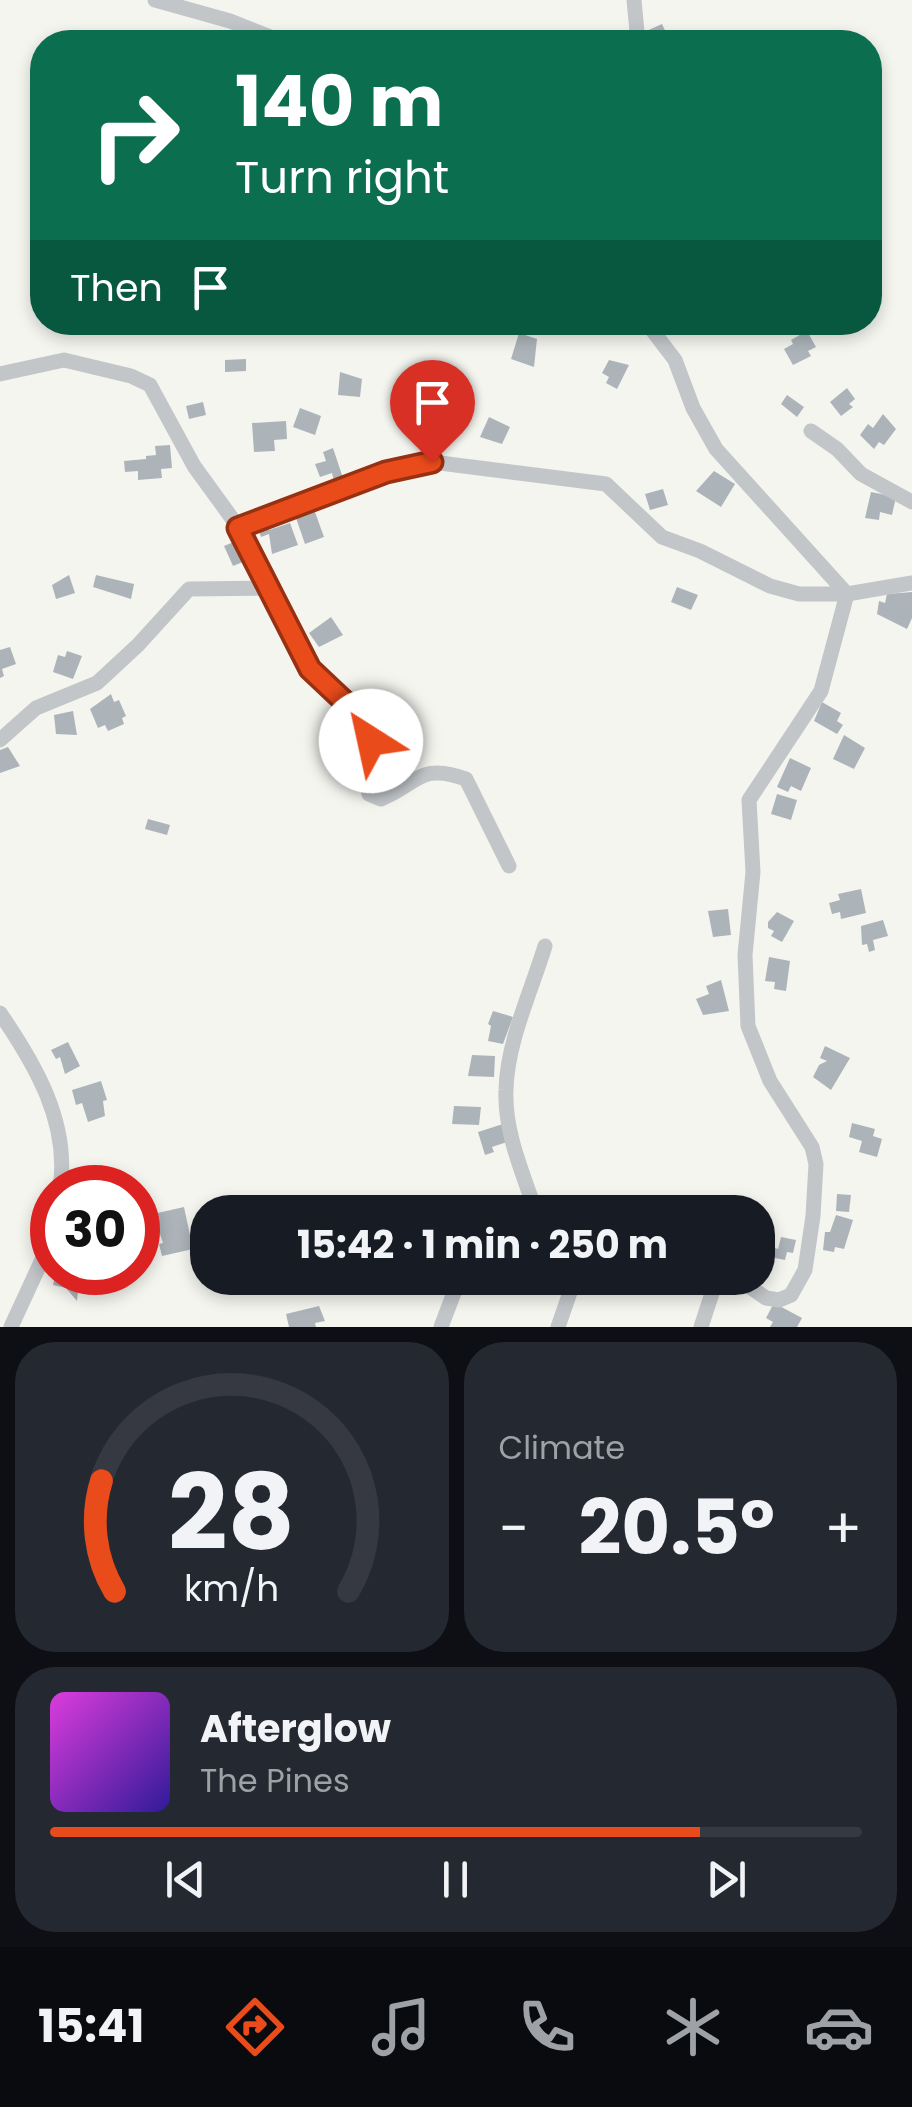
<!DOCTYPE html>
<html lang="en">
<head>
<meta charset="utf-8">
<style>
	:root { --surface:#171b24; --page:#242831; --text:#f1f3f6; --muted:#9ea1a6; --line:#363941; --accent:#ea4b1b }
	body { margin:0; font-family:Poppins,sans-serif; background:var(--page); color:var(--text); height:100vh; display:flex; flex-direction:column; font-size:38px; white-space:nowrap }
	* { box-sizing:border-box; margin:0 }
	p { font-size:32px; color:var(--muted) }
	.icon { flex:none; width:55px; height:55px; fill:none; stroke:currentColor; stroke-width:2; stroke-linecap:round; stroke-linejoin:round }
	.map { position:relative; height:1327px; overflow:hidden }
	.sheet { display:flex; flex-direction:column; gap:15px; padding:15px; background:#0d0f14; flex:1 }
	.sheet>* { flex:none }
	.top-card { position:absolute; left:30px; top:30px; width:852px; height:305px; border-radius:40px; box-shadow:0 5px 15px #0003; background:#0b6e4f; color:#fff; overflow:hidden }
	.speed { position:absolute; left:30px; top:1165px; display:flex; gap:20px; font-size:50px; font-weight:700; text-align:center }
	.speed>* { display:grid; place-content:center; width:130px; height:130px; border-radius:50%; background:var(--surface); box-shadow:0 5px 15px #0003; line-height:1 }
	.speed .limit { border:15px solid #d22; background:#fff; color:#111 }
	.pin { position:absolute; display:grid; place-items:center; width:85px; height:85px; color:#fff; margin:-102px -42px; border-radius:50% 50% 50% 0; rotate:-45deg; box-shadow:0 0 10px #0007 }
	.pin .icon { rotate:45deg }
	.me { position:absolute; width:110px; margin:-55px; rotate:325deg; stroke-linejoin:round; filter:drop-shadow(0 0 8px #0008) }
	.turn { display:flex; align-items:center; gap:35px; height:210px; padding:0 40px; font-size:45px }
	.turn .icon { width:130px; height:130px; stroke-width:2.5 }
	.turn b { display:block; font-size:70px; line-height:85px }
	.then { display:flex; align-items:center; height:95px; padding:0 40px; background:#0003; gap:20px; font-size:38px }
	.big { font-size:75px; font-weight:700; line-height:1.1 }
	.sheet .card { flex:1; display:flex; flex-direction:column; justify-content:center; gap:15px; min-width:0; padding:0 35px; border-radius:40px; background:var(--page) }
	.sheet .dial { align-items:center; gap:0 }
	.dial svg { height:260px; overflow:visible; fill:none; stroke:var(--line); stroke-width:7; stroke-linecap:round; text-anchor:middle }
	.dial text { fill:var(--text); stroke:none }
	.song { display:flex; align-items:center; gap:30px }
	.cover { width:120px; height:120px; border-radius:15px; background:linear-gradient(135deg,hsl(300 70% 55%),hsl(250 70% 35%)) }
	.played { height:10px; border-radius:5px; background:linear-gradient(90deg,var(--accent) 80%,var(--line) 80%) }
	.keys { display:flex; justify-content:space-around; direction:ltr }
	.heat { display:flex; justify-content:space-between; align-items:center; font-size:55px; direction:ltr }
	.sheet .tiles { flex:1; display:grid; gap:15px; grid-template-columns:1fr 1fr }
	.card:last-child { grid-column:span 2 }
	.trip { position:absolute; left:190px; top:1195px; width:585px; height:100px; border-radius:40px; background:var(--surface); box-shadow:0 5px 15px #0003; font-weight:700; line-height:100px; text-align:center }
	.tabs { display:flex; height:160px; justify-content:space-around; align-items:center; background:#090b0e; color:var(--muted) }
	.tabs .icon { width:70px; height:70px }
	.tabs .active { color:var(--accent) }
	.tabs b { font-size:45px; color:var(--text) }
	.map>svg:first-child { display:block }
	.building { fill:#acb4b9 }
	.lines { fill:none; stroke-linecap:round; stroke-linejoin:round }
	.minor { stroke:#c2c6c9; stroke-width:15 }
	.route-casing { stroke:#983112; stroke-width:25 }
	.route { stroke:#ea4b1b; stroke-width:18 }
</style>
</head>
<body>
<div class="map">
<svg width="912" height="1327" viewBox="0 0 912 1327">
	<rect width="100%" height="100%" fill="#f5f5f0"/>
	<g class="building">
		<path d="M662,24L670,41L646,42L642,33Z"/>
		<path d="M807,331L816,347L808,351L811,356L793,365L784,349L793,344L791,340Z"/>
		<path d="M519,333L537,339L534,367L511,359Z"/>
		<path d="M246,359V371L225,372V360Z"/>
		<path d="M609,360L629,365L617,389L606,383L609,377L602,373Z"/>
		<path d="M340,372L362,379L360,397L338,395Z"/>
		<path d="M847,388L855,399L849,404L853,407L841,416L830,402Z"/>
		<path d="M787,395L804,407L797,417L781,404Z"/>
		<path d="M407,401L430,405V438H412L413,409L407,408Z"/>
		<path d="M203,402L206,415L189,419L186,406Z"/>
		<path d="M300,408L321,416L315,435L293,427Z"/>
		<path d="M883,414L896,429L884,445L879,442L874,449L860,435L868,424L873,428Z"/>
		<path d="M489,417L510,427L502,444L480,437Z"/>
		<path d="M286,421L287,439L274,440L275,451L254,452L252,423Z"/>
		<path d="M170,445L172,468L161,469L162,478L138,480V471L125,472L124,461L146,459V456L156,455L155,446Z"/>
		<path d="M333,448L343,478L334,481L332,473L320,477L315,464L326,461L323,452Z"/>
		<path d="M714,471L735,484L721,507L696,491Z"/>
		<path d="M663,489L668,505L650,510L645,494Z"/>
		<path d="M871,492L896,497L892,515L880,512L879,520L865,518Z"/>
		<path d="M315,512L324,537L305,544L296,518Z"/>
		<path d="M266,522L269,530L290,523L298,545L272,554L269,534L261,537L257,525Z"/>
		<path d="M241,539L250,559L233,566L224,546Z"/>
		<path d="M69,575L75,593L56,599L52,585Z"/>
		<path d="M96,575L134,584L131,599L93,587Z"/>
		<path d="M677,587L698,595L691,610L671,602Z"/>
		<path d="M912,592V618L907,629L877,614L879,601L885,603L887,594Z"/>
		<path d="M331,617L343,635L319,647L309,633Z"/>
		<path d="M10,647L16,664L2,669L4,676L0,678V650Z"/>
		<path d="M67,651L82,656L73,679L53,672L58,655L65,657Z"/>
		<path d="M111,694L114,702L119,700L126,716L122,718L124,724L108,731L105,725L98,728L90,709Z"/>
		<path d="M822,702L841,713L837,721L843,725L837,734L814,721Z"/>
		<path d="M73,711L77,735L56,734L54,715Z"/>
		<path d="M844,735L865,748L854,769L833,759Z"/>
		<path d="M8,747L20,766L0,773V750Z"/>
		<path d="M790,758L811,768L801,791L791,786L788,792L777,787Z"/>
		<path d="M777,794L797,800L791,820L771,814Z"/>
		<path d="M148,819L170,825L167,835L145,829Z"/>
		<path d="M861,889L866,913L841,919L840,912L832,914L829,903L840,900L838,894Z"/>
		<path d="M728,909L731,935L713,937L708,911Z"/>
		<path d="M777,912L794,921L782,942L771,936L774,931L768,928V922Z"/>
		<path d="M883,920L888,936L873,940L875,950L869,952L867,944L862,945L861,926Z"/>
		<path d="M769,957L790,961L786,991L774,989L775,982L765,981Z"/>
		<path d="M721,980L729,1011L703,1015L696,999L709,994L706,986Z"/>
		<path d="M493,1011L513,1017L503,1044L488,1041L491,1026L488,1024Z"/>
		<path d="M68,1042L80,1066L65,1074L60,1057L56,1059L51,1050Z"/>
		<path d="M825,1046L850,1058L831,1090L813,1077L819,1065L827,1061L820,1058Z"/>
		<path d="M472,1055L495,1056L494,1077L468,1076Z"/>
		<path d="M101,1081L107,1100L103,1101L105,1116L88,1122L82,1103L76,1105L72,1090Z"/>
		<path d="M454,1106L481,1107L479,1125L452,1124Z"/>
		<path d="M506,1123L507,1142L492,1147L494,1152L485,1155L478,1132Z"/>
		<path d="M852,1123L875,1129L873,1136L882,1139L877,1157L859,1152L862,1141L849,1137Z"/>
		<path d="M837,1194L851,1195L849,1212L836,1211Z"/>
		<path d="M518,1197L523,1212H504L501,1203Z"/>
		<path d="M184,1207L193,1249L162,1256L159,1244L163,1243L153,1214Z"/>
		<path d="M836,1215L853,1220L844,1249L835,1247L834,1252L823,1250L825,1232H830Z"/>
		<path d="M781,1237L796,1240L793,1253L787,1252L785,1260L770,1257L772,1247L778,1249Z"/>
		<path d="M56,1272H80L77,1301L66,1288L53,1285Z"/>
		<path d="M774,1303L802,1318L797,1327H770L773,1322L766,1318Z"/>
		<path d="M319,1306L325,1321L315,1323L316,1327H289L286,1314Z"/>
	</g>
	<g class="lines">
		<g class="minor">
			<path d="M155,0L230,21L283,42"/>
			<path d="M634,0L638,42"/>
			<path d="M646,322L675,360L693,408L716,449L847,594"/>
			<path d="M0,374L64,360L131,376L150,385L194,466L239,528L310,669L362,718L371,741L366,779L369,794L381,799C418,784 420,762 466,779L509,866"/>
			<path d="M811,431L837,449L861,474L912,502"/>
			<path d="M239,528L386,473L432,462L606,484L662,537L700,551L770,586L799,594H847L912,583"/>
			<path d="M0,740L36,708L97,683L138,645L189,589L266,588"/>
			<path d="M0,1013C35,1064 70,1123 60,1188"/>
			<path d="M536,1212C523,1174 504,1131 506,1090C507,1042 531,992 545,946"/>
			<path d="M737,1278L766,1298L779,1300L791,1295L805,1270L813,1216L816,1164L812,1147L770,1081L748,1026L745,955L753,872L749,800L821,691L847,594"/>
			<path d="M11,1327L52,1238"/>
			<path d="M441,1327L455,1290L468,1278"/>
			<path d="M558,1327L575,1278"/>
			<path d="M701,1327L717,1278"/>
		</g>
	</g>
	<g class="lines">
		<defs>
			<path id="route" d="M371,741L362,718L310,669L238,528L386,472L432,462"/>
		</defs>
		<use href="#route" class="route-casing"/>
		<use href="#route" class="route"/>
	</g>
</svg>
<div class="speed"><div class="limit">30</div></div>
<div class="pin" style="left:432px;top:462px;background:#d93025"><svg class="icon" aria-label="arrive" viewBox="0 0 24 24"><path d="M6 21V4h12l-3 4 3 4H6"/></svg></div>
<svg class="me" style="left:371px;top:741px" viewBox="-20 -20 40 40"><circle r="19" fill="#fff"/><path d="M0-13L10 11 0 6-10 11z" fill="#ea4b1b"/></svg>
<div class="trip">15:42 · 1 min · 250 m</div>
<div class="top-card">
<div class="turn"><svg class="icon" aria-label="right" viewBox="0 0 24 24"><path d="M7 20v-9h11M14 6l5 5-5 5"/></svg><div><b>140 m</b>Turn right</div></div>
<div class="then">Then<svg class="icon" aria-label="arrive" viewBox="0 0 24 24"><path d="M6 21V4h12l-3 4 3 4H6"/></svg></div>
</div>
</div>
<section class="sheet">
<div class="tiles">
<div class="card dial"><svg viewBox="0 0 100 80">
<path d="M14 69A42 42 0 1 1 86 69"/>
<path d="M14 69A42 42 0 0 1 10 35" stroke="#ea4b1b"/>
<text x="50" y="56" font-size="32" font-weight="700">28</text>
<text x="50" y="72" font-size="11">km/h</text>
</svg></div>
<div class="card"><p>Climate</p>
<div class="heat"><a>−</a><b class="big">20.5°</b><a>+</a></div>
</div>
<div class="card">
<div class="song"><i class="cover"></i><div><b>Afterglow</b><p>The Pines</p></div></div>
<div class="played"></div>
<div class="keys"><svg class="icon" aria-label="previous" viewBox="0 0 24 24"><path d="M18 5L8 12l10 7zM5 5v14"/></svg><svg class="icon" aria-label="pause" viewBox="0 0 24 24"><path d="M8 5v14M16 5v14"/></svg><svg class="icon" aria-label="next" viewBox="0 0 24 24"><path d="M6 5l10 7-10 7zM19 5v14"/></svg></div>
</div>
</div>
</section>
<nav class="tabs">
<b>15:41</b>
<svg class="icon active" aria-label="directions" viewBox="0 0 24 24"><path d="M12 3l9 9-9 9-9-9zM9 14v-3h6M13 9l2 2-2 2"/></svg>
<svg class="icon" aria-label="music" viewBox="0 0 24 24"><path d="M9 18V5l10-2v13"/><circle cx="6" cy="18" r="3"/><circle cx="16" cy="16" r="3"/></svg>
<svg class="icon" aria-label="phone" viewBox="0 0 24 24"><path d="M5 4h4l2 5-3 2q2 4 5 5l2-3 5 2v4C11 20 4 13 5 4z"/></svg>
<svg class="icon" aria-label="climate" viewBox="0 0 24 24"><path d="M12 3v18M4 7l16 10M4 17L20 7"/></svg>
<svg class="icon" aria-label="car" viewBox="0 0 24 24"><path d="M5 17H2v-5l4-1 3-4h7l3 4 3 1v5h-3M9 17h6M6 11h13"/><circle cx="7" cy="17" r="2"/><circle cx="17" cy="17" r="2"/></svg>
</nav>
</body>
</html>
